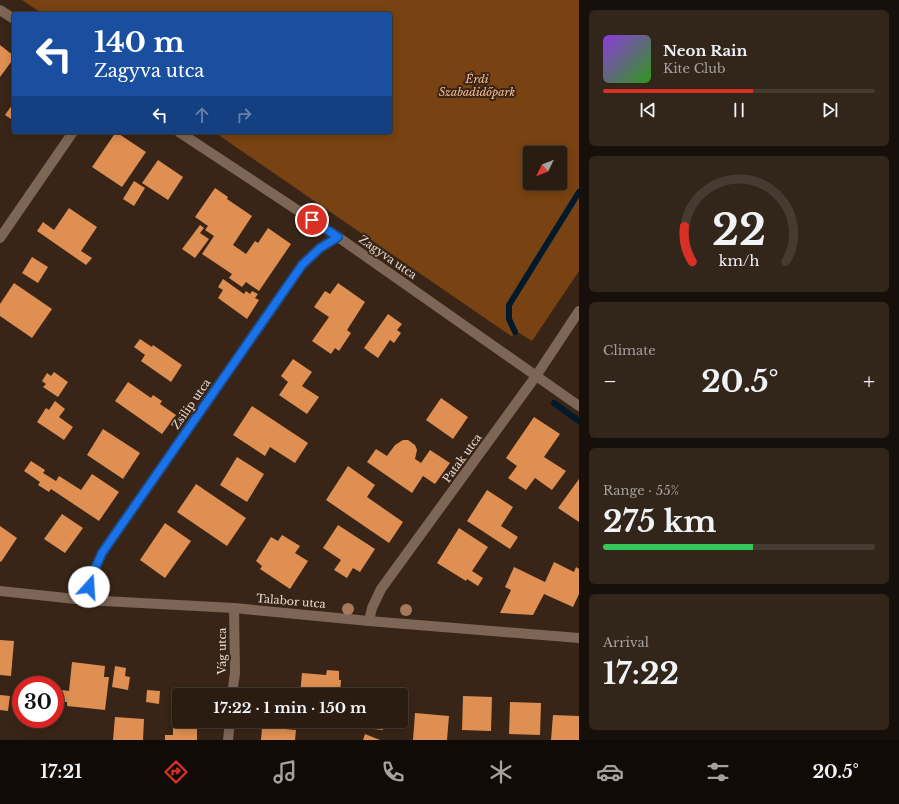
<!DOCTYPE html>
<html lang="en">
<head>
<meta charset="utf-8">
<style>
	:root { --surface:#2a1c11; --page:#32251a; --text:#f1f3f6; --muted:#a5a19f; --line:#463a31; --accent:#d93025 }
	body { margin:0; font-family:"Libre Baskerville",serif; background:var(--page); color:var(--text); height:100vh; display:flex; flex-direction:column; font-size:15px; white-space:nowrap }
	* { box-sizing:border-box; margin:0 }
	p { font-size:13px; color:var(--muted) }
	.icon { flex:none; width:22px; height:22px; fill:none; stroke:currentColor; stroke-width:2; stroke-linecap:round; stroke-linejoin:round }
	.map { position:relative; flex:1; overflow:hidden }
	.details { display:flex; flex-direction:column; gap:10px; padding:10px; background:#170f09; width:320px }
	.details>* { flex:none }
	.top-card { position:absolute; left:12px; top:12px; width:380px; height:122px; border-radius:4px; box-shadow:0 2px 10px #0003,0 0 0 1px var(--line); background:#1a4fa0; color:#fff; overflow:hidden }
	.needle { width:26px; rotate:227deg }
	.buttons { position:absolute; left:523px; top:146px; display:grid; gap:8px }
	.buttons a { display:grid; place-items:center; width:44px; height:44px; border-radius:4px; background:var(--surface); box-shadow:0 2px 10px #0003,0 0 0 1px var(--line); font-size:20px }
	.speed { position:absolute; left:12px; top:676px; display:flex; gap:8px; font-size:20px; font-weight:700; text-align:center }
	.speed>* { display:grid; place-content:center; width:52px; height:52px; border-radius:50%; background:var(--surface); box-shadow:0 2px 10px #0003,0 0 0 1px var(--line); line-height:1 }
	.speed .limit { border:6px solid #d22; background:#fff; color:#111 }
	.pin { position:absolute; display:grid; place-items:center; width:34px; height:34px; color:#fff; margin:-17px; border:2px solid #fff; border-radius:50%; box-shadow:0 1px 4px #0007 }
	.me { position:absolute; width:44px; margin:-22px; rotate:19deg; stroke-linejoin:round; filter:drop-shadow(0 0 3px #0008) }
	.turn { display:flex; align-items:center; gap:14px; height:84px; padding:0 16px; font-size:18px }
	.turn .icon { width:52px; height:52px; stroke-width:2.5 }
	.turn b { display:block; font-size:28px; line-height:34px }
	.lanes { display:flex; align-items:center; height:38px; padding:0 16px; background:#0003; justify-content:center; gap:20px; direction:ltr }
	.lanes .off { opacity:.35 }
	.big { font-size:30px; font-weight:700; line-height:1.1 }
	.details .widget { flex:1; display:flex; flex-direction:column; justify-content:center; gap:6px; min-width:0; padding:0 14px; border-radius:6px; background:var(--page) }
	.details .dial { align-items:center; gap:0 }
	.dial svg { height:104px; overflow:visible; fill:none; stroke:var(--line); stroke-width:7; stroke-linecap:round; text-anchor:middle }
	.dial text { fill:var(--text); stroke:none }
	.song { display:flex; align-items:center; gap:12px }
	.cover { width:48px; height:48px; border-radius:6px; background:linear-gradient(135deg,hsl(270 70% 55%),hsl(110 70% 35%)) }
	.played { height:4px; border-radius:2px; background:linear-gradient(90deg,var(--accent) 55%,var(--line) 55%) }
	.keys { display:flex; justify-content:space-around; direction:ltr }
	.heat { display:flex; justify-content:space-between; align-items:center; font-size:22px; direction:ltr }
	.charge { height:6px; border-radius:3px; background:linear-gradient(90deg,#34c759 55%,var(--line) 0) }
	.trip { position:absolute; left:172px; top:688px; width:236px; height:40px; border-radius:4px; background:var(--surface); box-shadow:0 2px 10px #0003,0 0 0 1px var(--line); font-weight:700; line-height:40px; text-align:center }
	.menu { display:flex; height:64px; justify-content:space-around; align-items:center; background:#110b07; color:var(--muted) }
	.menu .icon { width:28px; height:28px }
	.menu .on { color:var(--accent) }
	.menu b { font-size:18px; color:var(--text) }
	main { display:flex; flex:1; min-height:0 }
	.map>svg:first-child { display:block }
	.green { fill:#784212; fill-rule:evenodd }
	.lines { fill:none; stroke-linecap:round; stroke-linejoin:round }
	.stream { stroke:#001a2b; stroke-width:6 }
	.building { fill:#df8f51 }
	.street { stroke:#7d6656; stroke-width:10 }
	.tree { fill:#a47a5b }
	.route-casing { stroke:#114b97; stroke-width:10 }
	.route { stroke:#1a73e8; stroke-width:7 }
	.labels { text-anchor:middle; stroke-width:4; stroke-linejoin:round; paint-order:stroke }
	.park-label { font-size:11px; font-style:italic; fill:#fcbf92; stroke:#382517 }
	.street-label { font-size:11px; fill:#e8dbd2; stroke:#382517 }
</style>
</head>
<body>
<main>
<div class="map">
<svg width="579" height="740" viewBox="0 0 579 740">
	<rect width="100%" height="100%" fill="#382517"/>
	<path class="green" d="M22,0H579V271L532,341L519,333L511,336L214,132H390V14H43ZM530,153H560V183H530Z"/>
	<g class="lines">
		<g class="stream">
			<path d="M515,332L509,319V305L579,192"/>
			<path d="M554,403L579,421"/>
		</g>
	</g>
	<g class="building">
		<path d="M0,45L14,56V58L0,77Z"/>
		<path d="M14,102V121L5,115Z"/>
		<path d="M116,132L146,152L122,187L92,167Z"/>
		<path d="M158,160L183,177L168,200L142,183Z"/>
		<path d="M134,181L145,188L134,206L123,199Z"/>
		<path d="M215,188L228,197L227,199L252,216L233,245L246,254L255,241L258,243L268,228L291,244L259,291L246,282L242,287L229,278L232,274L202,254L214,236L205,230L208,226L195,217Z"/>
		<path d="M69,208L97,227L81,251L92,258L86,265L37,231L43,222L54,230Z"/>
		<path d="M200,225L204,228L200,233L209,239L195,258L182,249Z"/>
		<path d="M32,257L48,267L38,283L22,273Z"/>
		<path d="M223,279L244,294L246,291L250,294L252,291L258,294L255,298L259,300L247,319L218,298L223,290L218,287Z"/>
		<path d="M14,283L52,309L32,338L0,316V304Z"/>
		<path d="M338,283L365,302L347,330L351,333L339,351L335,348L331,354L312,341L329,317L314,307L325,291L330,294Z"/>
		<path d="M388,314L402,324L397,330L401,333L394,343L390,340L378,358L364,348Z"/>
		<path d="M140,339L152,347L153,345L182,365L171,382L141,361L145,355L134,347Z"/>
		<path d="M293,359L312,372L302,386L319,397L307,414L279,395L288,382L281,376Z"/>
		<path d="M54,372L68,382L58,397L43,387L46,384L42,381L47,373L51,376Z"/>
		<path d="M128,382L151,398L153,395L162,401L160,404L176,415L162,434L115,401Z"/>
		<path d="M441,398L468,417L453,439L426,420Z"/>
		<path d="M55,401L65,409L59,417L73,427L64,440L37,422L46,408L49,410Z"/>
		<path d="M252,406L308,443L295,463L270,447L265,456L233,435Z"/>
		<path d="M534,417L560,434L544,457L566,471L552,490L535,478L526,490L508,478L517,466L506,458Z"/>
		<path d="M103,429L140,453L123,479L87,455Z"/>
		<path d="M403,440H408L415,445L417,450L415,459L421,463L430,450L450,463L435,484L423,476L412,493L367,462L376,449L387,456L395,445Z"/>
		<path d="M237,457L264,474L247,502L220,485Z"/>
		<path d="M31,461L45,470L43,473L56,481L59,476L81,490L92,474L119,492L99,521L51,489L49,492L38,485L40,482L24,471Z"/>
		<path d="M348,466L375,485L367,497L403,522L389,543L326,500Z"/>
		<path d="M579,479V522L558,508Z"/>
		<path d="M196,484L246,518L227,546L177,512Z"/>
		<path d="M487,490L513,507L501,526L518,537L510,549L467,521Z"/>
		<path d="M62,514L83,528L65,553L44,539Z"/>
		<path d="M165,523L191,541L165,578L140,560Z"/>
		<path d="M338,525L375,549L360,572L353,568L347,578L334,570L341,560L323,548Z"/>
		<path d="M0,526L17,538L1,562L0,561Z"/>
		<path d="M459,528L488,547L472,571L483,578L478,586L467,579L466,581L437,563Z"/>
		<path d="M282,535L300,546L295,553L308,561L290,589L260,569L262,566L256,561L271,537L278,541Z"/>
		<path d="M554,562L574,572L576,567L579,569V594L573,607L544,594L533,615L500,613L511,590L505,587L514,567L545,582Z"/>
		<path d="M0,640L14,641L11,676L0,675Z"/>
		<path d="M72,662L105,666L104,677H109L105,710L67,706V702H61L62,690L69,691Z"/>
		<path d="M115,666L126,668L125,676L130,677L128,690L112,687Z"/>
		<path d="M327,670L339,671V680H341L340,695H300L302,673L326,675Z"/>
		<path d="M147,690L160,691L159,704L146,702Z"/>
		<path d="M0,695L10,696L8,711L0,710Z"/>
		<path d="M463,696L492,697L491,731L462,730Z"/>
		<path d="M510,702L541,703L540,735L509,734Z"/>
		<path d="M415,713L449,716L447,740H413Z"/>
		<path d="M553,715L579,716V740H551Z"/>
		<path d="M115,717L144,719L143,740H113Z"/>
		<path d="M319,721H331V727L319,726Z"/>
		<path d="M353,721H384L383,730L353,727Z"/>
		<path d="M262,727L296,730L295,740H261Z"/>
		<path d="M173,728H197V740H165V735H173Z"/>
		<path d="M365,734L380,740H363Z"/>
	</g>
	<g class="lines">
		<g class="street">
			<path d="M0,10L14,19"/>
			<path d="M179,132L338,237L579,406"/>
			<path d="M0,238L73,132"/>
			<path d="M0,591L85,600L234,608L369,621L579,638"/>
			<path d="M85,600L93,573L102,553L302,265L320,248L338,237"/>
			<path d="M369,621L372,608L381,589L536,376L579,311"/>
			<path d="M232,695L235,673L234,608"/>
			<path d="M228,740L230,721"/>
		</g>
	</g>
	<g class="tree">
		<circle cx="348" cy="609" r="6"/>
		<circle cx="406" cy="610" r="6"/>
	</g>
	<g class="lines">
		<defs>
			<path id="route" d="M89,587L93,573L102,553L302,265L320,248L338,237L312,220"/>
		</defs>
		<use href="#route" class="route-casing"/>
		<use href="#route" class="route"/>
	</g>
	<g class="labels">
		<g class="park-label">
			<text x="477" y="83">Érdi<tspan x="477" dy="13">Szabadidőpark</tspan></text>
		</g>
		<g class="street-label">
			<text transform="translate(388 257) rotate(35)" y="4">Zagyva utca</text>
			<text transform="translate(191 404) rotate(-55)" y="4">Zsilip utca</text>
			<text transform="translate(462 458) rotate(-54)" y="4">Patak utca</text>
			<text transform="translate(291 601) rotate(5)" y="4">Talabor utca</text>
			<text transform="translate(222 651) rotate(-90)" y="4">Vág utca</text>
		</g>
	</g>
</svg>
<div class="buttons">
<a><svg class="needle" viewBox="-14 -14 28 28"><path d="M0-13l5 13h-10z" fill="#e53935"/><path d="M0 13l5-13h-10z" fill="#a5a19f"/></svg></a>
</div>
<div class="speed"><div class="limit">30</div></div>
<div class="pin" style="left:312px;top:220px;background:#d93025"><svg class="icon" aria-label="arrive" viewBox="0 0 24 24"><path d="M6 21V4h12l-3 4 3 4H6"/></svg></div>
<svg class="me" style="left:89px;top:587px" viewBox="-20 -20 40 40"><circle r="19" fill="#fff"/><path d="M0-13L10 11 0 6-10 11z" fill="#1a73e8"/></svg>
<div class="trip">17:22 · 1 min · 150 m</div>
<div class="top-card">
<div class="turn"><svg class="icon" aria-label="left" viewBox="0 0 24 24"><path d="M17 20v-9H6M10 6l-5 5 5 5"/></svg><div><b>140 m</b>Zagyva utca</div></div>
<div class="lanes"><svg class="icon" aria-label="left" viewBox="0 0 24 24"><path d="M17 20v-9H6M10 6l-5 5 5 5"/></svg><svg class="icon off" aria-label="ahead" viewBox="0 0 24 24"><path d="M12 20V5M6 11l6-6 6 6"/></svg><svg class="icon off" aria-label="right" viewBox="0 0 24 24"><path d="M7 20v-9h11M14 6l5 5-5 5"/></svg></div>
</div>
</div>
<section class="details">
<div class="widget">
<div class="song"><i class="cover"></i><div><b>Neon Rain</b><p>Kite Club</p></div></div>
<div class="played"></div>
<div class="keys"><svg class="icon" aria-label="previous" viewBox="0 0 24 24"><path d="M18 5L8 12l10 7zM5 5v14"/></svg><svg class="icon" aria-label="pause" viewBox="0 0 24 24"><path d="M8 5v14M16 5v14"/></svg><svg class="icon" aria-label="next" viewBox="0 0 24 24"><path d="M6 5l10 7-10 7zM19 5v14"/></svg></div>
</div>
<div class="widget dial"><svg viewBox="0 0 100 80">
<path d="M14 69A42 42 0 1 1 86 69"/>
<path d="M14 69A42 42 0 0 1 8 42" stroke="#d93025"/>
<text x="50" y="56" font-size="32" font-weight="700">22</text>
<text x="50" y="72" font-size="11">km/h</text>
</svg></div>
<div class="widget"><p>Climate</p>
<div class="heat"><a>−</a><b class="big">20.5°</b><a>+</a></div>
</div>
<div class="widget"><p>Range · 55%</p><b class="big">275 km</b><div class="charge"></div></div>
<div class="widget"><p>Arrival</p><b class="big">17:22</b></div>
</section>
</main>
<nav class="menu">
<b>17:21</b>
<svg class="icon on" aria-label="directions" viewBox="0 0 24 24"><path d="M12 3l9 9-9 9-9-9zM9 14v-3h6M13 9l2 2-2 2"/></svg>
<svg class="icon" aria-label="music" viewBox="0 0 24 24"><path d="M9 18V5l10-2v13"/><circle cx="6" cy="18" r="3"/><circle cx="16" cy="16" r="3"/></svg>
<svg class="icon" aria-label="phone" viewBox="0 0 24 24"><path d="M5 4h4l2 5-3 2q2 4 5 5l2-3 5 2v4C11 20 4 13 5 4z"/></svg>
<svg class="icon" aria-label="climate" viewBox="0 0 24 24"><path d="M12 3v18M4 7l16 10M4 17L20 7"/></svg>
<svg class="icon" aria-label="car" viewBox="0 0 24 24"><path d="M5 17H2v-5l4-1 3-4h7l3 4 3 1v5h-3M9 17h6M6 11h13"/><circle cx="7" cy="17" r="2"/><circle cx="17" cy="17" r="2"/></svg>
<svg class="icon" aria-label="filters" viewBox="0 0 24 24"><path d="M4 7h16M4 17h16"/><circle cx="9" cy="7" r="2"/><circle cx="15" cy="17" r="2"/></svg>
<b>20.5°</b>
</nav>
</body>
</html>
